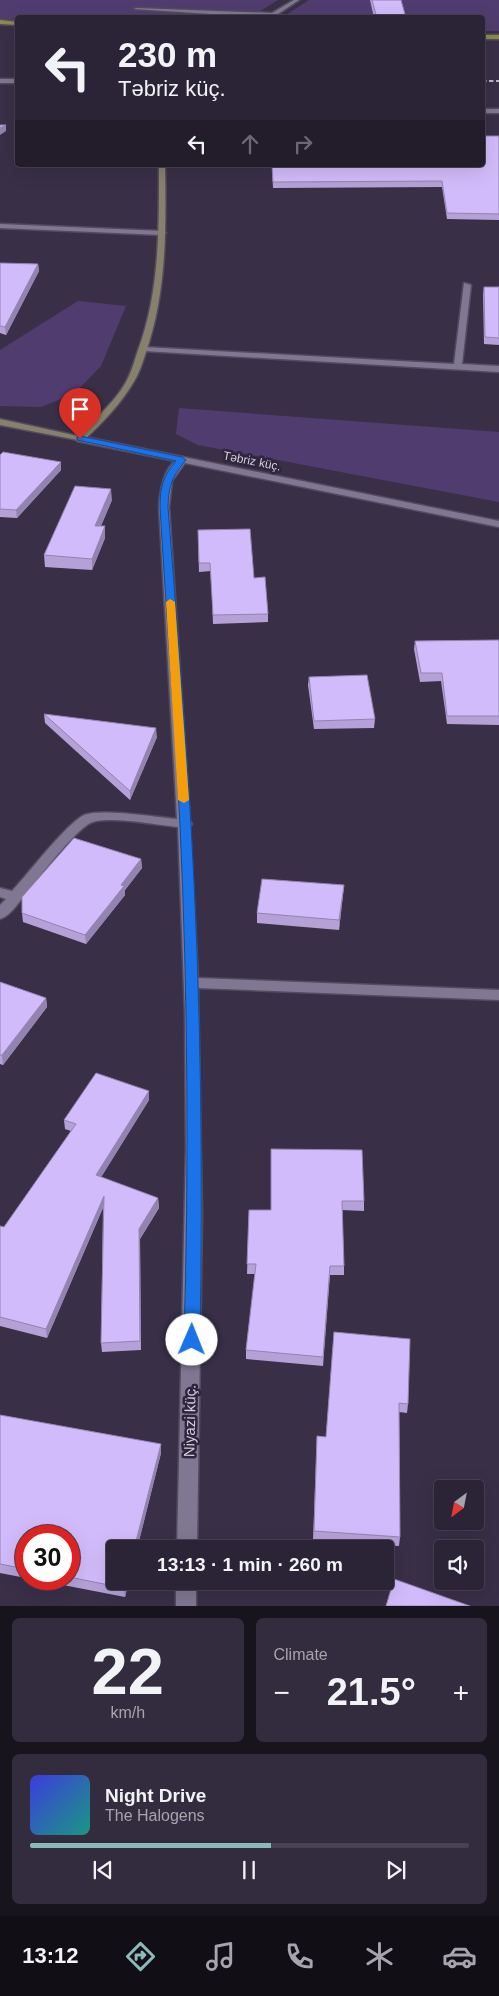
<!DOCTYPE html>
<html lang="en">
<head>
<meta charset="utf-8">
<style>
	:root { --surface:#2b2436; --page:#332c3e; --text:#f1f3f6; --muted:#a6a4ad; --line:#474151; --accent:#8bbbb9 }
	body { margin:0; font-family:Helvetica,sans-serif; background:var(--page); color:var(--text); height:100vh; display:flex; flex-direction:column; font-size:19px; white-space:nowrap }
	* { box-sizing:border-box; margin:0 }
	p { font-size:16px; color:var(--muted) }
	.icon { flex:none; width:28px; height:28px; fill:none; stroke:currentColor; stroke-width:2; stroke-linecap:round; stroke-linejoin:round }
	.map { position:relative; height:1606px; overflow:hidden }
	.sheet { display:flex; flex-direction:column; gap:12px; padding:12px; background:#18141e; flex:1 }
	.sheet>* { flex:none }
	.hud { position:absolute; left:15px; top:15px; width:470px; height:152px; border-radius:5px; box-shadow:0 5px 20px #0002,0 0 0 1px var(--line); background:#2b2436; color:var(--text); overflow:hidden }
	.needle { width:32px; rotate:212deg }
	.buttons { position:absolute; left:434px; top:1480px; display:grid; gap:10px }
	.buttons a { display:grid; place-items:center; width:50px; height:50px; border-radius:5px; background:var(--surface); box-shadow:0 5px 20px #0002,0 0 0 1px var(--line); font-size:25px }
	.speed { position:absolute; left:15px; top:1525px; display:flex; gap:10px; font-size:25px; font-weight:700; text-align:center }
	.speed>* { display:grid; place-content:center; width:65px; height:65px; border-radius:50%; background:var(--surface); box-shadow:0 5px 20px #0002,0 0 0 1px var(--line); line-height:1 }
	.speed .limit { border:8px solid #d22; background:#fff; color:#111 }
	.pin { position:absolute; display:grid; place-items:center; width:42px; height:42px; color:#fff; margin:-51px -21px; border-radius:50% 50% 50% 0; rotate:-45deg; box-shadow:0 0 5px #0007 }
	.pin .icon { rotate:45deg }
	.me { position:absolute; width:55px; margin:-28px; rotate:1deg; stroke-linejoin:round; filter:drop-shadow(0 0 4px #0008) }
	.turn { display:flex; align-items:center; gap:18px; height:105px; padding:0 20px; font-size:22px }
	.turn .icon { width:65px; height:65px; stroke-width:2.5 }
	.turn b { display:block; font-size:35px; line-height:42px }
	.lanes { display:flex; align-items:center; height:48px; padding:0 20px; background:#0003; justify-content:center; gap:25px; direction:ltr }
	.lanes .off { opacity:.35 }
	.big { font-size:38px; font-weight:700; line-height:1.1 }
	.sheet .tile { flex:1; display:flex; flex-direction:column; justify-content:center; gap:8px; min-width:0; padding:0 18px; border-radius:8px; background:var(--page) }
	.sheet .dial { align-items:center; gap:0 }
	.dial b { font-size:65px; line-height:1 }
	.song { display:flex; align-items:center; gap:15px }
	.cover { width:60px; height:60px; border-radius:8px; background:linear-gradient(135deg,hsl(240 70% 55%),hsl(170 70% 35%)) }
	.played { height:5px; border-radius:2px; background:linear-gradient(90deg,var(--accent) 55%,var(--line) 55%) }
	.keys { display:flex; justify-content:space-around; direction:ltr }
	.heat { display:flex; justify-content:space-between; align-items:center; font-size:28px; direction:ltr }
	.sheet .tiles { flex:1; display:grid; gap:12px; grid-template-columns:1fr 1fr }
	.tile:last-child { grid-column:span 2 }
	.trip { position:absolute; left:106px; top:1540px; width:288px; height:50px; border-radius:5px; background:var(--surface); box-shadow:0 5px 20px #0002,0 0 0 1px var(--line); font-weight:700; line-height:50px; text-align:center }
	.tab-bar { display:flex; height:80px; justify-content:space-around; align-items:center; background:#110e16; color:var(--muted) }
	.tab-bar .icon { width:35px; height:35px }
	.tab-bar .on { color:var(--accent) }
	.tab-bar b { font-size:22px; color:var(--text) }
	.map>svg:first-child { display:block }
	.green { fill:#513c6f }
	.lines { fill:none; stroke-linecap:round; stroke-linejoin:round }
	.service-casing { stroke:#534c5f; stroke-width:3 }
	.minor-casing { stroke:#534c5f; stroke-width:3 }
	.tertiary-casing { stroke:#534c5f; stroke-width:3 }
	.secondary-casing { stroke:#534c5f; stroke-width:3 }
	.primary-casing { stroke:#534c5f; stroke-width:3 }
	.service { fill:#807792; fill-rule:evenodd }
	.minor { fill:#807792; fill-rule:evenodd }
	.tertiary { fill:#807792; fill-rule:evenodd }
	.secondary { fill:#87816c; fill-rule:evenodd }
	.primary { fill:#8e8b46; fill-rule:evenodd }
	.rail { stroke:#bab4c5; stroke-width:2; stroke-dasharray:4.5 2.5; stroke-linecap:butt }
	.wall { fill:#b5a1d7 }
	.shaded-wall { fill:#9383af }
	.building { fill:#d2bbfa; stroke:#9383af }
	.route { fill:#1a73e8; stroke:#114b97 }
	.slow { fill:#f59e0b }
	.labels { text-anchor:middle; stroke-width:5; stroke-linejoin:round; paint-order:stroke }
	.far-street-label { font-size:12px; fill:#d5d0df; stroke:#2f263d }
	.street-label { font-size:15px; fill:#d5d0df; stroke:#2f263d }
</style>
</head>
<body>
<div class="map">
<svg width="499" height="1606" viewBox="0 0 499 1606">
	<rect width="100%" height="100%" fill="#393048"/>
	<g class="green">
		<path d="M0,0H278L251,17L18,18L17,22L0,20Z"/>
		<path d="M309,0H499V31H483L482,18H281Z"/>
		<path d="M78,301L126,306L101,366L74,394L41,407L0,406V350Z"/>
		<path d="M179,408L499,432V502L198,445L176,434Z"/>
	</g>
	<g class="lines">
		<defs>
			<g id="service">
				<path d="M294,0H299L272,18L134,9L136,8L272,13Z"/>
				<rect x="482" y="109" width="17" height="4"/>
				<path d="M464,283L471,285L462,364L499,366V372L144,351L140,349L144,347L454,364Z"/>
			</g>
			<g id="minor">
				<rect x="0" y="79" width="18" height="4"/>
				<path d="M0,224L162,231L166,233L162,235L0,228Z"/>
				<path d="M182,457L187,460L172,481L169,507L190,821L192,824L190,827L198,978L499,990V1000L198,988L202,1215L197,1549H177L186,1148L185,1014L178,827C157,825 111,816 93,822C78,826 39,878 27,892C20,900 11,916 0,919V905L6,899L0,897V888L12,891C29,873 65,825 84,815C100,808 158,817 177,819L159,507C160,490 164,464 182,457Z"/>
				<rect x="176" y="1581" width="20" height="25"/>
			</g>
			<path id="tertiary" d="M80,436L499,521V527L77,441L75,439Z"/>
			<path id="secondary" d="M159,165H165C166,229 167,293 145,355C142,364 139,374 133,383C120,405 102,423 83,441L0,425V419L78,436C95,419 114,403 126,382C131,373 134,363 137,353C160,293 159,229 159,165Z"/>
			<g id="primary">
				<path d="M0,20L18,22V25L0,24Z"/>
				<rect x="482" y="35" width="17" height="4"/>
			</g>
		</defs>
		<use href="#service" class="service-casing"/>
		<use href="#minor" class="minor-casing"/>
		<use href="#tertiary" class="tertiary-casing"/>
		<use href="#secondary" class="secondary-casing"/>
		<use href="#primary" class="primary-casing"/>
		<use href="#service" class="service"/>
		<use href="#minor" class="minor"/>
		<use href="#tertiary" class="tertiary"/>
		<use href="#secondary" class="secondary"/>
		<use href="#primary" class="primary"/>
		<path class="rail" d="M482,81H499"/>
	</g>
	<g class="wall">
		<path d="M370,0H401L406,18H374Z"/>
		<path d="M499,136V220L447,219L442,187L273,188L272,165H482Z"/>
		<path d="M0,263L38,264L39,271L6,335L0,333Z"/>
		<path d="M484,287H499V345L484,344L483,294Z"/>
		<path d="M0,455L61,470L17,518L0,517Z"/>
		<path d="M112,500L101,526L105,538L92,570L45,567L44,555Z"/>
		<path d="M198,530L254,578L268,614V622L213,624L211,571L199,572Z"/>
		<path d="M499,640V725L447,724L441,681L420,682L414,649L415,641Z"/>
		<path d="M309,677L375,719L374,728L314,729L308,685Z"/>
		<path d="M44,714L157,737L130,800L45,723Z"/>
		<path d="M141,859L142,868L125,890V895L86,944L23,922L22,913Z"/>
		<path d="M344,885L339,930L257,923V913Z"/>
		<path d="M0,982L46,998L47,1007L3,1065L0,1064Z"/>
		<path d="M149,1100L101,1177L158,1198L159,1208L140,1239L141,1350L102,1352L101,1343L103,1208L47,1338L0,1326V1226L4,1227L71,1131L65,1129L64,1120Z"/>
		<path d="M271,1149L364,1201V1211L342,1210L344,1266V1275H330L323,1366L246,1359V1350L255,1274H247L249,1210H271Z"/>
		<path d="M334,1332L408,1404L407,1413L399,1412L400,1537L399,1546L313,1540L317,1436L326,1437Z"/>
		<path d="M0,1415L161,1444V1453L137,1549H115L129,1581L125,1597L32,1579H69V1536H26V1578L0,1573Z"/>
	</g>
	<g class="shaded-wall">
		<path d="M6,125V131L0,135V128Z"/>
		<path d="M38,264L39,271L6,335L5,327Z"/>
		<path d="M61,462V470L17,518L16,510Z"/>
		<path d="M111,489L112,500L96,537L95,526Z"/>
		<path d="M105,526V538L92,570V559Z"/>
		<path d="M156,728L157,737L130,800V791Z"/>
		<path d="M141,859L142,868L125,890V895L86,944L85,935L121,885Z"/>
		<path d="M344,885L343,895L339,930V920Z"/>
		<path d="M46,998L47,1007L3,1065L2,1055Z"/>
		<path d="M149,1091V1100L97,1184L96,1175Z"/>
		<path d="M104,1196V1205L47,1338L46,1329Z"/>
		<path d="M158,1198L159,1208L140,1239L141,1350L139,1229Z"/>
		<path d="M161,1444V1453L137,1549H134Z"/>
		<path d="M126,1581H129L125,1597L124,1588Z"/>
	</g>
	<g class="building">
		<path d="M372,0H401L406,18H377Z"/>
		<path d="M0,125H6L0,128Z"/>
		<path d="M482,136H499V214L447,213L442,181L273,182L272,165H482Z"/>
		<path d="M0,263L38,264L5,327L0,326Z"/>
		<path d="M484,287H499V338L485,337Z"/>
		<path d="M3,452L61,462L16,510L0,509V455Z"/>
		<path d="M75,486L111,489L95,526H105L92,559L44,555Z"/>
		<path d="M250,529L254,578L265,577L268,614L213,615L210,563H199L198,530Z"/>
		<path d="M499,640V716H447L442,673H421L415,641Z"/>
		<path d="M367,675L375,719L314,721L309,677Z"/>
		<path d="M44,714L156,728L130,791Z"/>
		<path d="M74,838L141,859L121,885L124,886L85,935L22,913V897Z"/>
		<path d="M262,879L344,885L339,920L257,913Z"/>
		<path d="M0,982L46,998L2,1055H0Z"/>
		<path d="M96,1073L149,1091L96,1175L158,1198L139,1229L140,1341L101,1343L104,1196L46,1329L0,1317V1226L4,1227L76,1124L64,1120Z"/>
		<path d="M271,1149L362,1150L364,1201H342L344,1266H330L323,1357L246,1350L256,1264H247L249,1210H271Z"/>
		<path d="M334,1332L410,1339L408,1404L399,1403L400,1537L314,1531L317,1436L326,1437Z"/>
		<path d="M0,1415L161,1444L134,1549H115V1581H126L124,1588L69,1577V1536H26V1569L0,1564Z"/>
		<path d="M394,1579L470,1606H386Z"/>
	</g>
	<path class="route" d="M80,436L182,457L186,460C172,477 169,484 168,507C176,613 185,719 191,825C201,996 203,1168 200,1340L198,1345L192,1347L186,1345L184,1340C189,1169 188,996 180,825C175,719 166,613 160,507C160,488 163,475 176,461L77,440V437Z"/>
	<path class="slow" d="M170,599L175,602L189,800L184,803L178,800L166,602Z"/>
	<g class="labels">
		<g class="far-street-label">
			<text transform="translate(252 461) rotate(11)" y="4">Təbriz küç.</text>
		</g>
		<g class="street-label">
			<text transform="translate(190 1421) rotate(-89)" y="5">Niyazi küç.</text>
		</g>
	</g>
</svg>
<div class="buttons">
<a><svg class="needle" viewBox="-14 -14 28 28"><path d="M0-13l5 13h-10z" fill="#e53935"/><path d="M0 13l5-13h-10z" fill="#a6a4ad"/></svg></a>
<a><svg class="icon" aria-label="sound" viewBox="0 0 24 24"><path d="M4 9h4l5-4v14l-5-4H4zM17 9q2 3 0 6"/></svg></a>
</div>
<div class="speed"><div class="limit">30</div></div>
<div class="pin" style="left:80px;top:439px;background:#d93025"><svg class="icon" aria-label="arrive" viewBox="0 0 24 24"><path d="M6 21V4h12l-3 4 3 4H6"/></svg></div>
<svg class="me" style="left:192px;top:1340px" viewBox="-20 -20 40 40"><circle r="19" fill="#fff"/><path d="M0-13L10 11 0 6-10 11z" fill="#1a73e8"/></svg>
<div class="trip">13:13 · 1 min · 260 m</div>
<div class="hud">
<div class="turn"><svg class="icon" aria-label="left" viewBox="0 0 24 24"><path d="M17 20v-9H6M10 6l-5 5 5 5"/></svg><div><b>230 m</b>Təbriz küç.</div></div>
<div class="lanes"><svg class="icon" aria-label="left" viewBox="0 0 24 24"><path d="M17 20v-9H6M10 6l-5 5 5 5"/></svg><svg class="icon off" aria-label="ahead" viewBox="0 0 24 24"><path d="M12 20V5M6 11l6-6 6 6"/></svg><svg class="icon off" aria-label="right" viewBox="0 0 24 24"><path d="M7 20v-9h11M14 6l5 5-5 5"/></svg></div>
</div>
</div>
<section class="sheet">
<div class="tiles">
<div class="tile dial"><b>22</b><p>km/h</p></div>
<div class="tile"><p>Climate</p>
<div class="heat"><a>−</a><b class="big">21.5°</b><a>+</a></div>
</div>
<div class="tile">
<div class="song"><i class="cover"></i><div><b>Night Drive</b><p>The Halogens</p></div></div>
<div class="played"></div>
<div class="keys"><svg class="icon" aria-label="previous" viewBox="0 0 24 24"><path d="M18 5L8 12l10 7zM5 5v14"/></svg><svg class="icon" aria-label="pause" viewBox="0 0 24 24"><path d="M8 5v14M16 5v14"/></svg><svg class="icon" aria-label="next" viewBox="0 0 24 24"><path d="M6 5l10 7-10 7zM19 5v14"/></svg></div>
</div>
</div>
</section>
<nav class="tab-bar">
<b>13:12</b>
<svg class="icon on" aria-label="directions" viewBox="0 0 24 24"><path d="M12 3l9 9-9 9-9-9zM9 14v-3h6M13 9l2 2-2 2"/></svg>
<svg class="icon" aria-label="music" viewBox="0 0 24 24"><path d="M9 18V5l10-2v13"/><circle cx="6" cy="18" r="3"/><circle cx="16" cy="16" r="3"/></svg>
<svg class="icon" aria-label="phone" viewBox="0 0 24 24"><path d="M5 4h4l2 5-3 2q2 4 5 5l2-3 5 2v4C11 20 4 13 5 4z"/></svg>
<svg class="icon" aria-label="climate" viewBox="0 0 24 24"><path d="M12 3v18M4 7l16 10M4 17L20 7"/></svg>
<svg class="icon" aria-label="car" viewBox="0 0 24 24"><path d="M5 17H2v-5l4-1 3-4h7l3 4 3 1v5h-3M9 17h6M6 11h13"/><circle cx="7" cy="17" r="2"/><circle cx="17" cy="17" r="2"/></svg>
</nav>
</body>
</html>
